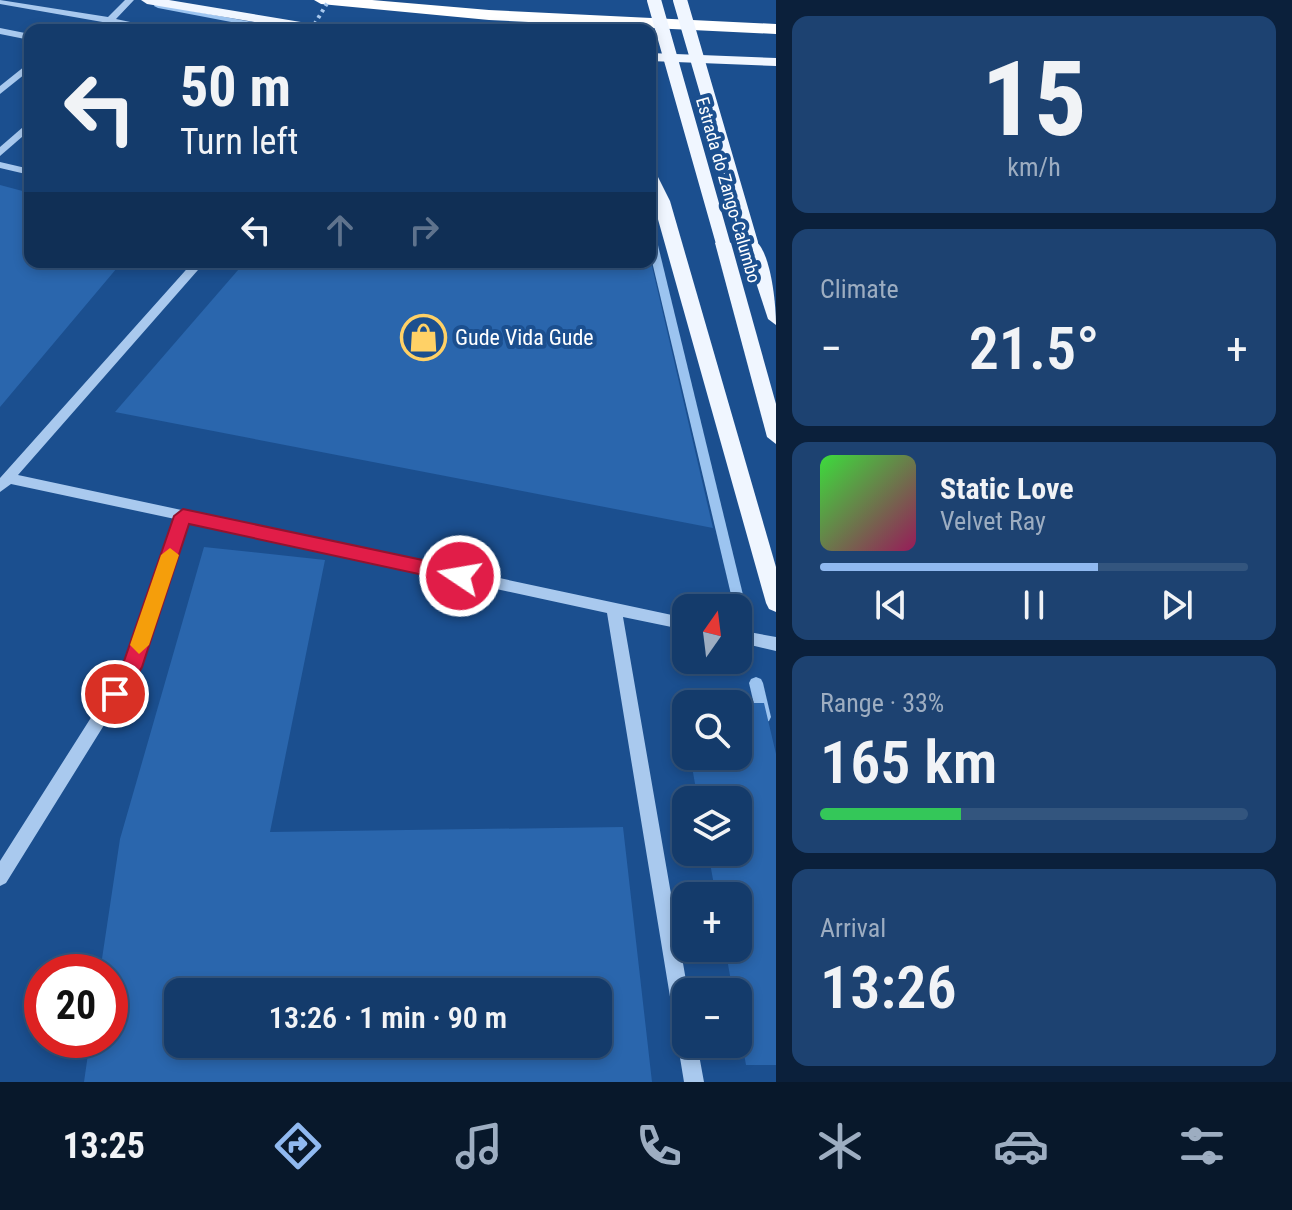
<!DOCTYPE html>
<html lang="en">
<head>
<meta charset="utf-8">
<style>
	:root { --surface:#143b6b; --page:#1d4271; --text:#f1f3f6; --muted:#9dadc1; --line:#33557e; --accent:#90b9f0 }
	body { margin:0; font-family:"Roboto Condensed",sans-serif; background:var(--page); color:var(--text); height:100vh; display:flex; flex-direction:column; font-size:30px; white-space:nowrap }
	* { box-sizing:border-box; margin:0 }
	p { font-size:26px; color:var(--muted) }
	.icon { flex:none; width:44px; height:44px; fill:none; stroke:currentColor; stroke-width:2; stroke-linecap:round; stroke-linejoin:round }
	.map { position:relative; flex:1; overflow:hidden }
	.side { display:flex; flex-direction:column; gap:16px; padding:16px; background:#0b203b; width:516px }
	.side>* { flex:none }
	.guide { position:absolute; left:24px; top:24px; width:632px; height:244px; border-radius:16px; box-shadow:0 4px 12px #0003,0 0 0 2px var(--line); background:#143b6b; color:var(--text); overflow:hidden }
	.needle { width:52px; rotate:14deg }
	.controls { position:absolute; left:672px; top:594px; display:grid; gap:16px }
	.controls a { display:grid; place-items:center; width:80px; height:80px; border-radius:16px; background:var(--surface); box-shadow:0 4px 12px #0003,0 0 0 2px var(--line); font-size:40px }
	.speed { position:absolute; left:24px; top:954px; display:flex; gap:16px; font-size:40px; font-weight:700; text-align:center }
	.speed>* { display:grid; place-content:center; width:104px; height:104px; border-radius:50%; background:var(--surface); box-shadow:0 4px 12px #0003,0 0 0 2px var(--line); line-height:1 }
	.speed .limit { border:12px solid #d22; background:#fff; color:#111 }
	.pin { position:absolute; display:grid; place-items:center; width:68px; height:68px; color:#fff; margin:-34px; border:4px solid #fff; border-radius:50%; box-shadow:0 2px 8px #0007 }
	.me { position:absolute; width:88px; margin:-44px; rotate:282deg; stroke-linejoin:round; filter:drop-shadow(0 0 6px #0008) }
	.turn { display:flex; align-items:center; gap:28px; height:168px; padding:0 24px; font-size:36px }
	.turn .icon { width:104px; height:104px; stroke-width:2.5 }
	.turn b { display:block; font-size:56px; line-height:68px }
	.lanes { display:flex; align-items:center; height:76px; padding:0 24px; background:#0003; justify-content:center; gap:40px; direction:ltr }
	.lanes .off { opacity:.35 }
	.big { font-size:60px; font-weight:600; line-height:1.1 }
	.side .card { flex:1; display:flex; flex-direction:column; justify-content:center; gap:12px; min-width:0; padding:0 28px; border-radius:16px; background:var(--page) }
	.side .dial { align-items:center; gap:0 }
	.dial b { font-size:104px; line-height:1 }
	.song { display:flex; align-items:center; gap:24px }
	.cover { width:96px; height:96px; border-radius:12px; background:linear-gradient(135deg,hsl(120 70% 55%),hsl(330 70% 35%)) }
	.played { height:8px; border-radius:4px; background:linear-gradient(90deg,var(--accent) 65%,var(--line) 65%) }
	.keys { display:flex; justify-content:space-around; direction:ltr }
	.heat { display:flex; justify-content:space-between; align-items:center; font-size:44px; direction:ltr }
	.charge { height:12px; border-radius:6px; background:linear-gradient(90deg,#34c759 33%,var(--line) 0) }
	.trip { position:absolute; left:164px; top:978px; width:448px; height:80px; border-radius:16px; background:var(--surface); box-shadow:0 4px 12px #0003,0 0 0 2px var(--line); font-weight:600; line-height:80px; text-align:center }
	.dock { display:flex; height:128px; justify-content:space-around; align-items:center; background:#08182b; color:var(--muted) }
	.dock .icon { width:56px; height:56px }
	.dock .on { color:var(--accent) }
	.dock b { font-size:36px; color:var(--text) }
	main { display:flex; flex:1; min-height:0 }
	.map>svg:first-child { display:block }
	.lines { fill:none; stroke-linecap:round; stroke-linejoin:round }
	.stream { fill:#9cc4f0; fill-rule:evenodd }
	.building { fill:#2a66ad; fill-rule:evenodd }
	.minor { fill:#a9c9ee; fill-rule:evenodd }
	.major { fill:#f0f6ff; fill-rule:evenodd }
	.highway { fill:#fff; fill-rule:evenodd }
	.path-bridge { stroke:#a9c9ee; stroke-width:4; stroke-dasharray:3 4; stroke-linecap:butt }
	.major-bridge { stroke:#f0f6ff; stroke-width:14 }
	.route { fill:#e11d48; stroke:#92132f; stroke-width:2 }
	.slow { fill:#f59e0b }
	.labels { text-anchor:middle; stroke-width:8; stroke-linejoin:round; paint-order:stroke }
	.far-street-label { font-size:18px; fill:#fff; stroke:#1b4f8f }
	.poi-label { font-size:22px; fill:#fff; stroke:#1b4f8f; text-anchor:start }
</style>
</head>
<body>
<main>
<div class="map">
<svg width="776" height="1082" viewBox="0 0 776 1082">
	<rect width="100%" height="100%" fill="#1b4f8f"/>
	<g class="lines">
		<g class="stream">
			<path d="M155,4L285,28L289,30H273L158,8L154,6Z"/>
			<path d="M650,230L655,233L745,603L743,607L739,608L735,607L733,603L650,253Z"/>
			<path d="M756,677L761,679L763,683L771,717L769,721L764,723L759,721L757,717L749,683L751,679Z"/>
		</g>
	</g>
	<g class="building">
		<path d="M0,185L30,193V262H122L0,407Z"/>
		<path d="M245,262H651L713,528L115,412Z"/>
		<path d="M204,547L325,560L270,832L623,827L652,1082H84L90,1040H110V972H100L120,839ZM178,992H598V1044H178Z"/>
		<path d="M681,703H764L776,754V1065H746L738,1020V992H733L725,948H738V896H716L708,852H738V800H698L690,756H738V704H686V733Z"/>
	</g>
	<g class="lines">
		<g class="minor">
			<path d="M0,0L108,17L125,0H134L116,19L168,30H148L0,4Z"/>
			<path d="M0,28L30,34V40L0,34Z"/>
			<path d="M30,62V70L0,94V86Z"/>
			<path d="M30,121V130L0,156V147Z"/>
			<path d="M0,162L30,169V175L0,168Z"/>
			<path d="M193,262H205L18,475L686,618V630L623,617L688,992H686V1044H697L704,1082H684L607,613L188,522L137,672L6,883L0,886V861L125,664L175,519L11,484L0,492V478Z"/>
			<path d="M738,630L776,637V651L738,642Z"/>
		</g>
		<g class="major">
			<path d="M141,0H169L325,26L331,30H302L147,4Z"/>
			<path d="M650,53L776,58V66L650,61Z"/>
			<path d="M650,171L657,175L670,201L776,567V612L769,609L766,603L650,191Z"/>
			<path d="M723,238L731,243L776,404V444L767,437L715,243Z"/>
			<path d="M751,238C771,245 776,305 776,325L768,319L743,243Z"/>
		</g>
		<path class="highway" d="M314,0H372L489,10L776,24V34L489,20L321,4Z"/>
		<path class="path-bridge" d="M311,30L329,0"/>
		<g class="major-bridge">
			<path d="M654,0L723,243"/>
			<path d="M680,0L751,243"/>
		</g>
	</g>
	<path class="route" d="M183,509L460,568L470,576L460,583L189,524L142,667L123,700H108L105,694L123,664L174,516Z"/>
	<path class="slow" d="M170,548L179,555L149,645L139,654L130,645L161,555Z"/>
	<defs>
		<symbol id="shop-ring" viewBox="-11 -11 22 22"><circle r="9.5" fill="#1b4f8f" stroke="#ffd166" stroke-width="1.5"/><path d="M-5-2.5h2.3a2.7 3.5 0 0 1 5.4 0H5L5.5 6h-11ZM-1.5-2.5h3a1.5 2.3 0 0 0-3 0Z" fill="#ffd166"/></symbol>
	</defs>
	<g fill-rule="evenodd">
		<use href="#shop-ring" x="398" y="312" width="51" height="51"/>
	</g>
	<g class="labels">
		<g class="far-street-label">
			<text transform="translate(728 190) rotate(74)" y="6">Estrada do Zango-Calumbo</text>
		</g>
		<g class="poi-label">
			<text x="455" y="345">Gude Vida Gude</text>
		</g>
	</g>
</svg>
<div class="controls">
<a><svg class="needle" viewBox="-14 -14 28 28"><path d="M0-13l5 13h-10z" fill="#e53935"/><path d="M0 13l5-13h-10z" fill="#9dadc1"/></svg></a>
<a><svg class="icon" aria-label="search" viewBox="0 0 24 24"><circle cx="10" cy="10" r="6"/><path d="M15 15l6 6"/></svg></a>
<a><svg class="icon" aria-label="layers" viewBox="0 0 24 24"><path d="M12 4l9 5-9 5-9-5zM3 14l9 5 9-5"/></svg></a>
<a>+</a>
<a>−</a>
</div>
<div class="speed"><div class="limit">20</div></div>
<div class="pin" style="left:115px;top:694px;background:#d93025"><svg class="icon" aria-label="arrive" viewBox="0 0 24 24"><path d="M6 21V4h12l-3 4 3 4H6"/></svg></div>
<svg class="me" style="left:460px;top:576px" viewBox="-20 -20 40 40"><circle r="17" fill="#e11d48" stroke="#fff" stroke-width="3"/><path d="M0-11L8 9 0 5-8 9z" fill="#fff"/></svg>
<div class="trip">13:26 · 1 min · 90 m</div>
<div class="guide">
<div class="turn"><svg class="icon" aria-label="left" viewBox="0 0 24 24"><path d="M17 20v-9H6M10 6l-5 5 5 5"/></svg><div><b>50 m</b>Turn left</div></div>
<div class="lanes"><svg class="icon" aria-label="left" viewBox="0 0 24 24"><path d="M17 20v-9H6M10 6l-5 5 5 5"/></svg><svg class="icon off" aria-label="ahead" viewBox="0 0 24 24"><path d="M12 20V5M6 11l6-6 6 6"/></svg><svg class="icon off" aria-label="right" viewBox="0 0 24 24"><path d="M7 20v-9h11M14 6l5 5-5 5"/></svg></div>
</div>
</div>
<section class="side">
<div class="card dial"><b>15</b><p>km/h</p></div>
<div class="card"><p>Climate</p>
<div class="heat"><a>−</a><b class="big">21.5°</b><a>+</a></div>
</div>
<div class="card">
<div class="song"><i class="cover"></i><div><b>Static Love</b><p>Velvet Ray</p></div></div>
<div class="played"></div>
<div class="keys"><svg class="icon" aria-label="previous" viewBox="0 0 24 24"><path d="M18 5L8 12l10 7zM5 5v14"/></svg><svg class="icon" aria-label="pause" viewBox="0 0 24 24"><path d="M8 5v14M16 5v14"/></svg><svg class="icon" aria-label="next" viewBox="0 0 24 24"><path d="M6 5l10 7-10 7zM19 5v14"/></svg></div>
</div>
<div class="card"><p>Range · 33%</p><b class="big">165 km</b><div class="charge"></div></div>
<div class="card"><p>Arrival</p><b class="big">13:26</b></div>
</section>
</main>
<nav class="dock">
<b>13:25</b>
<svg class="icon on" aria-label="directions" viewBox="0 0 24 24"><path d="M12 3l9 9-9 9-9-9zM9 14v-3h6M13 9l2 2-2 2"/></svg>
<svg class="icon" aria-label="music" viewBox="0 0 24 24"><path d="M9 18V5l10-2v13"/><circle cx="6" cy="18" r="3"/><circle cx="16" cy="16" r="3"/></svg>
<svg class="icon" aria-label="phone" viewBox="0 0 24 24"><path d="M5 4h4l2 5-3 2q2 4 5 5l2-3 5 2v4C11 20 4 13 5 4z"/></svg>
<svg class="icon" aria-label="climate" viewBox="0 0 24 24"><path d="M12 3v18M4 7l16 10M4 17L20 7"/></svg>
<svg class="icon" aria-label="car" viewBox="0 0 24 24"><path d="M5 17H2v-5l4-1 3-4h7l3 4 3 1v5h-3M9 17h6M6 11h13"/><circle cx="7" cy="17" r="2"/><circle cx="17" cy="17" r="2"/></svg>
<svg class="icon" aria-label="filters" viewBox="0 0 24 24"><path d="M4 7h16M4 17h16"/><circle cx="9" cy="7" r="2"/><circle cx="15" cy="17" r="2"/></svg>
</nav>
</body>
</html>
